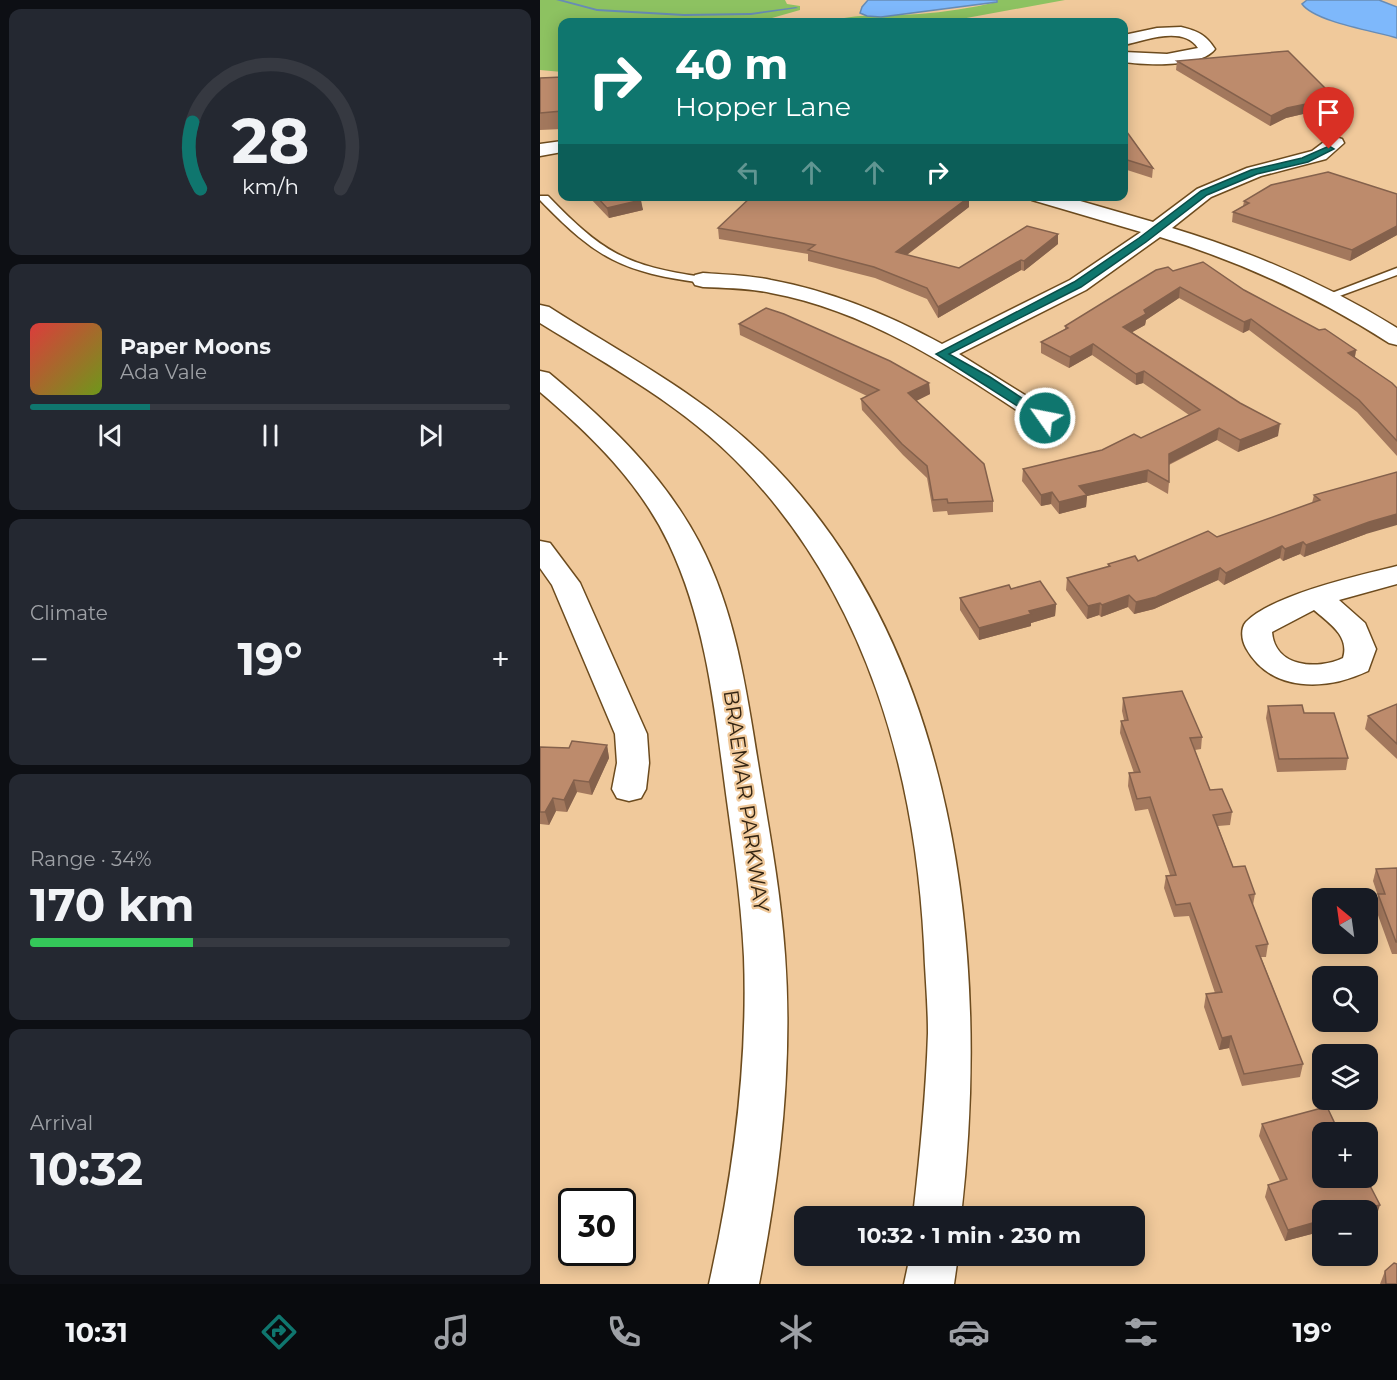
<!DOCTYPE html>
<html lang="en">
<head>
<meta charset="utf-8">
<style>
	:root { --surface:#171b24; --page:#242831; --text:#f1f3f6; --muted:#9ea1a6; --line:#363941; --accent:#0f766e }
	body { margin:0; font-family:Montserrat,sans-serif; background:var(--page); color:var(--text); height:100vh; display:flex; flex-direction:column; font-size:22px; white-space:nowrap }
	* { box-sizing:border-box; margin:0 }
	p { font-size:20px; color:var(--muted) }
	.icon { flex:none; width:33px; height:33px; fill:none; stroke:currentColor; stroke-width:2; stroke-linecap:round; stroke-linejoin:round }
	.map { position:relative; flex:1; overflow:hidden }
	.panel { display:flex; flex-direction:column; gap:9px; padding:9px; background:#0d0f14; width:540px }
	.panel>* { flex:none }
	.guide { position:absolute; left:18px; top:18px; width:570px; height:183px; border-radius:12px; box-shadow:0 3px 15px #0003; background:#0f766e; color:#fff; overflow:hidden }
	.needle { width:39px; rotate:331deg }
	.tools { position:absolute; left:772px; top:888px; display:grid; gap:12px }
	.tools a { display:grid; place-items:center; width:66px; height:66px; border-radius:12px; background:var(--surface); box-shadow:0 3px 15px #0003; font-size:30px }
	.speed { position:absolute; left:18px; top:1188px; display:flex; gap:12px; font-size:30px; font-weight:700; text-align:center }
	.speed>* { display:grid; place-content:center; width:78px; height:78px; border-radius:50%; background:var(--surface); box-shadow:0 3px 15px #0003; line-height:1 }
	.speed .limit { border:3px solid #111; border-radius:9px; background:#fff; color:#111 }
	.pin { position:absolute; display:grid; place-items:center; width:51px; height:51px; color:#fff; margin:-62px -26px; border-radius:50% 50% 50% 0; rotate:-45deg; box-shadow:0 0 6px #0007 }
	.pin .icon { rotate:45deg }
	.me { position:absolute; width:66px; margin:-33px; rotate:303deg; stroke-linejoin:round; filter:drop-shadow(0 0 4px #0008) }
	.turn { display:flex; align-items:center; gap:21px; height:126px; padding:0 18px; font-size:27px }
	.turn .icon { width:78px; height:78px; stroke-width:2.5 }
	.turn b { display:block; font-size:42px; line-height:51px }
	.lanes { display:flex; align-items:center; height:57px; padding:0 18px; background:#0003; justify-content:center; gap:30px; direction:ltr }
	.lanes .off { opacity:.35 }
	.big { font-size:45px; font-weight:700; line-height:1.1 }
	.panel .card { flex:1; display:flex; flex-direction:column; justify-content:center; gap:9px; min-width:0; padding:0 21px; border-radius:12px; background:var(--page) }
	.panel .dial { align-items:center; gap:0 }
	.dial svg { height:156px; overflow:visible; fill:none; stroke:var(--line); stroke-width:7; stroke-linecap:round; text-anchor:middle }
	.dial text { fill:var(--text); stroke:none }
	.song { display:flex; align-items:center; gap:18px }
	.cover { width:72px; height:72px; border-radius:9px; background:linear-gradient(135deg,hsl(0 70% 55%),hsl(80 70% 35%)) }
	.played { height:6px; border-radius:3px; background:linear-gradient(90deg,var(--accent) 25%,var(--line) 25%) }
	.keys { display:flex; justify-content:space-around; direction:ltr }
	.heat { display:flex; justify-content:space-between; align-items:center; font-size:33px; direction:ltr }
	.charge { height:9px; border-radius:4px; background:linear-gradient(90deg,#34c759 34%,var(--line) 0) }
	.trip { position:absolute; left:254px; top:1206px; width:351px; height:60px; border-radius:12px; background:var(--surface); box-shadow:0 3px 15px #0003; font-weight:700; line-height:60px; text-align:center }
	.tab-bar { display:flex; height:96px; justify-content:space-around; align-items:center; background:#090b0e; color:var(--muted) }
	.tab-bar .icon { width:42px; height:42px }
	.tab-bar .current { color:var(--accent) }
	.tab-bar b { font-size:27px; color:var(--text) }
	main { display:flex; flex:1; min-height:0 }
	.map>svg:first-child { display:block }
	.green { fill:#8dc261 }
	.water { fill:#7eb8fb; stroke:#688cb5; stroke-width:1.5 }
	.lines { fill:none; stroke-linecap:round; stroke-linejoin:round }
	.stream { fill:#688cb5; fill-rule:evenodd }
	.service-casing { stroke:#6c4b1e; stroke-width:3 }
	.minor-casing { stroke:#6c4b1e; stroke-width:3 }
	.tertiary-casing { stroke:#6c4b1e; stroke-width:3 }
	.service { fill:#fff; fill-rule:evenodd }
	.minor { fill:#fff; fill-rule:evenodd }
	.tertiary { fill:#fff; fill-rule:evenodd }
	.wall { fill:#a3785d }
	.shaded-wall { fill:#84614c }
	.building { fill:#bd8b6c; stroke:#84614c; stroke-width:1.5 }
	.route { fill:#0f766e; stroke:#0a4d48; stroke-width:1.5 }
	.labels { text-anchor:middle; stroke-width:4.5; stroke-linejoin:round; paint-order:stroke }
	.street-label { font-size:21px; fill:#342513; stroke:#f0c99b }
</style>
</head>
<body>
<main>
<section class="panel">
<div class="card dial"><svg viewBox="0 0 100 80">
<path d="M14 69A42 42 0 1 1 86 69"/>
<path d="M14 69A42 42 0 0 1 10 35" stroke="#0f766e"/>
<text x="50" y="56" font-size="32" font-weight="700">28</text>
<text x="50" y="72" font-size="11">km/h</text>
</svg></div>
<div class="card">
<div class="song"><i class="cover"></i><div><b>Paper Moons</b><p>Ada Vale</p></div></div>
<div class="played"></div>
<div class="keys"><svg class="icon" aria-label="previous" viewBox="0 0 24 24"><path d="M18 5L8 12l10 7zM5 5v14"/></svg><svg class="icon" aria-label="pause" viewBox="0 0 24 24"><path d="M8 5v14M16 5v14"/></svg><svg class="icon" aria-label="next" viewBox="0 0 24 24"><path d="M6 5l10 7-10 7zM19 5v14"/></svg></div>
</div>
<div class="card"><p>Climate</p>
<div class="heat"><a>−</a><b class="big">19°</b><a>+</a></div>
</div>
<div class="card"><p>Range · 34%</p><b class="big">170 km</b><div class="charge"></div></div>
<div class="card"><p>Arrival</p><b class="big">10:32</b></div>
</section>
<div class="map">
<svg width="857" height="1284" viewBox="0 0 857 1284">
	<rect width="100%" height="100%" fill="#f0c99b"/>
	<g class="green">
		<path d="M0,0H245L247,4L260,6V10L232,18V21L228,22H22V72L0,70Z"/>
		<path d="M457,0H525L421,19L377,22H293C307,13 358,16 379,14C405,12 431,8 457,2Z"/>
	</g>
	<g class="water">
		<path d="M328,0H457V2L341,17L327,16L320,13L322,7Z"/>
		<path d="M767,0H839L857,7V38C834,31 775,22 762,4Z"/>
	</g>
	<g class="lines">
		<path class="stream" d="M16,0H23L57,9L144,14L211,13L256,7L258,8L211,15L144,16L57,11Z"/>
		<defs>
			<g id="service">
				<path d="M0,196H8C62,252 85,266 163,277L168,280L163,283C82,272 57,259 0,200Z"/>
				<path d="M857,268V275L794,298H786L784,296Z"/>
			</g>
			<g id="minor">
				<path d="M641,27C658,31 666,35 675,49C661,68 605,65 584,62V52L627,54L658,48C643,25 604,41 584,45V35L617,28Z"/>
				<path d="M795,137L802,139L804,143L786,159L721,176L671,197L632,228C712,252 786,284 857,328V345L849,343C777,297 702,262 620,237L546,290L419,354L514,413L517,418L514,423L505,425L496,423C415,369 329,311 231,293C209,288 186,288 163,287L155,285L152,280L155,275L163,273C186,275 209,275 231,280C291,291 349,315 402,344L530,280L601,232L492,200L489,196H523L613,222L657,189L707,168L772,151L788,139Z"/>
				<path d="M22,141V152L0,156V144Z"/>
				<path d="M0,541L10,543L40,583L107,734L109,763L106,789L101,798L89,801L77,798L72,789L77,763L75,734L12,585L0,568Z"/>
				<path d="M857,566V584L799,600L825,623L836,649L828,671C786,691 731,693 706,648C702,641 700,629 706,622C732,595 820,575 857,566ZM774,610C789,623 810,636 803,658C778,670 735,668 732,632Z"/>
			</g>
			<g id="tertiary">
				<path d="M0,305L9,307C82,354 158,392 222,454C418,645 451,958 421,1216H373C380,1155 386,1094 388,1033C388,1003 385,974 384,944C375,771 326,597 204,469C146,407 71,367 0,323Z"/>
				<path d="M0,371L9,373C68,422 123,474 159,542C197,614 207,695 220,775C230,835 241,895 245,955C253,1066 240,1176 219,1284H169C193,1176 208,1067 204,957C201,894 191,833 183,771C173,694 163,616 129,544C100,483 51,435 0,392Z"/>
				<path d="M370,1256H418L414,1284H364Z"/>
			</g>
		</defs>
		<use href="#service" class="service-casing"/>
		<use href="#minor" class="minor-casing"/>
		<use href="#tertiary" class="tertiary-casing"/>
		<use href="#service" class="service"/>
		<use href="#minor" class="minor"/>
		<use href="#tertiary" class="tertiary"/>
	</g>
	<g class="wall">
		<path d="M637,61L795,98L793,107L746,118L730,126L636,70Z"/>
		<path d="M22,77V129L0,130V78Z"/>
		<path d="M584,128L613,168L612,178L584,169Z"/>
		<path d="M857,194V235L810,261L692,222L693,212L703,206L704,201Z"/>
		<path d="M48,196H98L103,210L69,218Z"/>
		<path d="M429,207L367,255L419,268L518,244L484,271L481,270L398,318L387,299L335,278L268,261V254L179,239L178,228Z"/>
		<path d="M633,271L704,290L816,350L815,357L857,388V456L817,412L709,330L703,333L639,298L606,320L605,325L592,332L738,436L698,452L677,440L629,465V482L628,494L607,482L547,496L546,507L519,514L511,504L501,506L482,481L483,469L562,450L601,438L649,415L603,383L596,385L552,355L529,368L501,353V342L525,329V326Z"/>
		<path d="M199,324L389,383L390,394L376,401L453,501V512L408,515L407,511L393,512L387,478L363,455L322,410L321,399L327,396L200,335Z"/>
		<path d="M774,495L826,534L764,557L760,554L743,561L740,558L684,585L678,580L614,609L594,614L588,607L561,617L559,615L547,619L526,590L527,578L568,567V564L598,561L677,537L772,503Z"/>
		<path d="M471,589L516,604L515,616L491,623V626L439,640L420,610V598Z"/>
		<path d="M583,698L662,737L661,749L655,750L670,790L692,812L690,825L678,826L693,867L715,894L713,905L728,944L726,957H721L763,1064L760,1077L702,1086L689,1048L679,1050L664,1007L666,994L675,993L649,916L634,917L624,888L626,876L630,875L608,809L595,811L588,786L589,773H594L580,733L581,721L584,720L582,711Z"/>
		<path d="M857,704V759L825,729L828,716Z"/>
		<path d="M728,706L808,758L806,770L737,772L726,718Z"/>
		<path d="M67,745L69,758L52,795L37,792L27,812L16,811L9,825L0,824V747L29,748Z"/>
		<path d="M857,868V954H852L835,907L838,896L833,881L836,869Z"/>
		<path d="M722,1124L783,1132L836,1217L745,1241L725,1197L728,1185L740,1181L719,1136Z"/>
		<path d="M845,1271L857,1284H840Z"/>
	</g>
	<g class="shaded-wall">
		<path d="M795,98L793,107L746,118L730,126L731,116L747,108Z"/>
		<path d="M429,197V207L356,263V252Z"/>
		<path d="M101,200L103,210L69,218L67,208Z"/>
		<path d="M857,226V235L810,261L812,250Z"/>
		<path d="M518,234V244L484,271V261Z"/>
		<path d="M481,260V270L398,318V307Z"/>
		<path d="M640,287L639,298L606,320L605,325L582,338L583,327L604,310Z"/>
		<path d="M711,319L709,330L703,333L704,322Z"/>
		<path d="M553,344L552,355L529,368L530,357Z"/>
		<path d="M816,350L814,361L808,353Z"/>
		<path d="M604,371L603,383L596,385V374Z"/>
		<path d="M389,383L390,394L368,405V393Z"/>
		<path d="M740,424L738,436L698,452L700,440Z"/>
		<path d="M679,428L677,440L627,465L629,454Z"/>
		<path d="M608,470L607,482L547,496L546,507L519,514V502L539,486Z"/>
		<path d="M512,492L511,504L501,506V495Z"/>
		<path d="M857,514V525L826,534L764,557L766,545L829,522Z"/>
		<path d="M763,542L760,554L743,561L745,549Z"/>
		<path d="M742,546L740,558L684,585L686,573Z"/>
		<path d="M680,568L678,580L614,609L594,614L596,602Z"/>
		<path d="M589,595L588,607L561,617L562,605Z"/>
		<path d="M560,603L559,615L547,619L548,606Z"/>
		<path d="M516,604L515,616L491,623V626L439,640V628L489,611Z"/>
		<path d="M67,745L69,758L52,795L49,782Z"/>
		<path d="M34,780L37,792L27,812L24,800Z"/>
		<path d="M13,798L16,811L9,825L5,812Z"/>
		<path d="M691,1036L689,1048L679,1050L682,1038Z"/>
		<path d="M833,1158L829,1170L828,1171V1160Z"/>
		<path d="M840,1205L836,1217L828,1219V1210H819Z"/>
		<path d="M783,1220V1231L745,1241L748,1230Z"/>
	</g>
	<g class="building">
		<path d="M748,51L795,98L747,108L731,116L637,61Z"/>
		<path d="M22,77V111L0,113V78Z"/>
		<path d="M584,128L613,168L584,159Z"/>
		<path d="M788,172L857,194V226L812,250L693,212L709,203L704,201L731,185Z"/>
		<path d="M56,196H98L101,200L67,208Z"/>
		<path d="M212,196L429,197L356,252L419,268L487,226L518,234L484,261L481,260L398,307L387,288L334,267L268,250L275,245L178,228Z"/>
		<path d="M663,262L704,290L779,330L785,329L816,350L808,353L852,383L857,388V441L819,400L711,319L704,322L640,287L604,310L606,314L583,327L700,403L740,424L700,440L679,428L629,454V482L608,470L539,486L547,495L519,502L512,492L501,495L483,469L562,450L594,434L601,438L660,410L604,371L596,374L553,344L530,357L501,342L528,328L525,326L616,270L628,267L633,271Z"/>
		<path d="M226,308L244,314L350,361L389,383L368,393L444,464L453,501L408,503L407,499L393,500L387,466L362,444L321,399L339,390L199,324Z"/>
		<path d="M857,472V514L829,522L766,545L763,542L745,549L742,546L686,573L680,568L616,597L596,602L589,595L562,605L560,603L548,606L527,578L570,566L568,564L595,556L598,561L668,531L677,537L780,500L774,495Z"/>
		<path d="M500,581L516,604L489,611L491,614L439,628L420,598L469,585L471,589Z"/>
		<path d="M642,691L662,737L650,738L670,790L682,789L692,812L673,815L693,867L705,866L715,894L709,895L728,944L716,946L763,1064L704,1074L691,1036L682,1038L666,994L682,992L650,903L636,905L626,876L636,875L610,797L597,799L589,773L600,772L581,721L588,720L583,698Z"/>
		<path d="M857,704V744L828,716Z"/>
		<path d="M762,705L764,713H794L808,758L739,759L728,706Z"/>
		<path d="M32,741L67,745L49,782L34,780L24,800L13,798L5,812H0V747L29,748Z"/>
		<path d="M857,868V942H856L838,894H845L836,869Z"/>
		<path d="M778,1109H788L797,1128L815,1123L820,1132H783V1178H826L840,1205L819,1210H783V1220L748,1230L728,1185L747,1179L722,1124Z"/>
		<path d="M828,1148L833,1158L828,1160Z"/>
		<path d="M854,1263L857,1264V1284H846L845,1271Z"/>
	</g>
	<path class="route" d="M789,146L794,149L768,162L717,174L667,195L606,242L541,287L409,354L450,377L509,416V421H501L396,354L534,282L599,238L661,191L711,170L762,158Z"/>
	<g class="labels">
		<g class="street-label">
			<text transform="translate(206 801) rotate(82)" y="7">BRAEMAR PARKWAY</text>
		</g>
	</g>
</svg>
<div class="tools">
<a><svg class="needle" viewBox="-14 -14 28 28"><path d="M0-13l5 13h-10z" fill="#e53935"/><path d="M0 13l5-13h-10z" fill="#9ea1a6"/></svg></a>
<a><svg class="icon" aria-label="search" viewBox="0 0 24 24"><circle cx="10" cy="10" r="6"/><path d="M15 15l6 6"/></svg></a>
<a><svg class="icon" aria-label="layers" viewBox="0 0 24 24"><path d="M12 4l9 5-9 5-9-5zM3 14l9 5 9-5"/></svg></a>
<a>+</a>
<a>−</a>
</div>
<div class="speed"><div class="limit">30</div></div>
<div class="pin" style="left:789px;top:149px;background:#d93025"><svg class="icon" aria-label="arrive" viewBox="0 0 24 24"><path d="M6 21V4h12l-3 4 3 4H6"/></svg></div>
<svg class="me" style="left:505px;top:418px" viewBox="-20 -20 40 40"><circle r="17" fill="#0f766e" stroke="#fff" stroke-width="3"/><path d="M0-11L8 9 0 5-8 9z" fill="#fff"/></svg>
<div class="trip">10:32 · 1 min · 230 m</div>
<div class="guide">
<div class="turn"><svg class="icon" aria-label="right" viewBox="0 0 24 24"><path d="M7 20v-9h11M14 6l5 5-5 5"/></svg><div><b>40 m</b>Hopper Lane</div></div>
<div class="lanes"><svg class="icon off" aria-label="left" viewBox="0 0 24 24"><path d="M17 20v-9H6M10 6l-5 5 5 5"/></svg><svg class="icon off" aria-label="ahead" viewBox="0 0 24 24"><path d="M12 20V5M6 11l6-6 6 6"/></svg><svg class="icon off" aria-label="ahead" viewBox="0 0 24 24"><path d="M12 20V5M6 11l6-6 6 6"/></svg><svg class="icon" aria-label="right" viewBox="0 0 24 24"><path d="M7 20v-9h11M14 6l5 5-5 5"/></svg></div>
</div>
</div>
</main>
<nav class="tab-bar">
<b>10:31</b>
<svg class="icon current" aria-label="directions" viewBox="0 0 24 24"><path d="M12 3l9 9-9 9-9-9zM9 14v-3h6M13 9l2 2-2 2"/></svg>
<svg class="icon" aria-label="music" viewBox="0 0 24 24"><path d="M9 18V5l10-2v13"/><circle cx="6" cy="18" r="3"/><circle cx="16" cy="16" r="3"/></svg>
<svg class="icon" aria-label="phone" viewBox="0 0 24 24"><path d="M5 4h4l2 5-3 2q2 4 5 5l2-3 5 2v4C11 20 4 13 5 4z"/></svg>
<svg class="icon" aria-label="climate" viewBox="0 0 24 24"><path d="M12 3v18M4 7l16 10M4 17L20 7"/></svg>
<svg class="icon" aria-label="car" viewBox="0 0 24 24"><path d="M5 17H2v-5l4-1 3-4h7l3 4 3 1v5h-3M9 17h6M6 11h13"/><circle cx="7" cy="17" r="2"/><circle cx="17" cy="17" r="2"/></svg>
<svg class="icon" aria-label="filters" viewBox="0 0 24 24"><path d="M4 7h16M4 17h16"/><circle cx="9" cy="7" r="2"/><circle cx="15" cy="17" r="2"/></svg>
<b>19°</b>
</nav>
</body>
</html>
